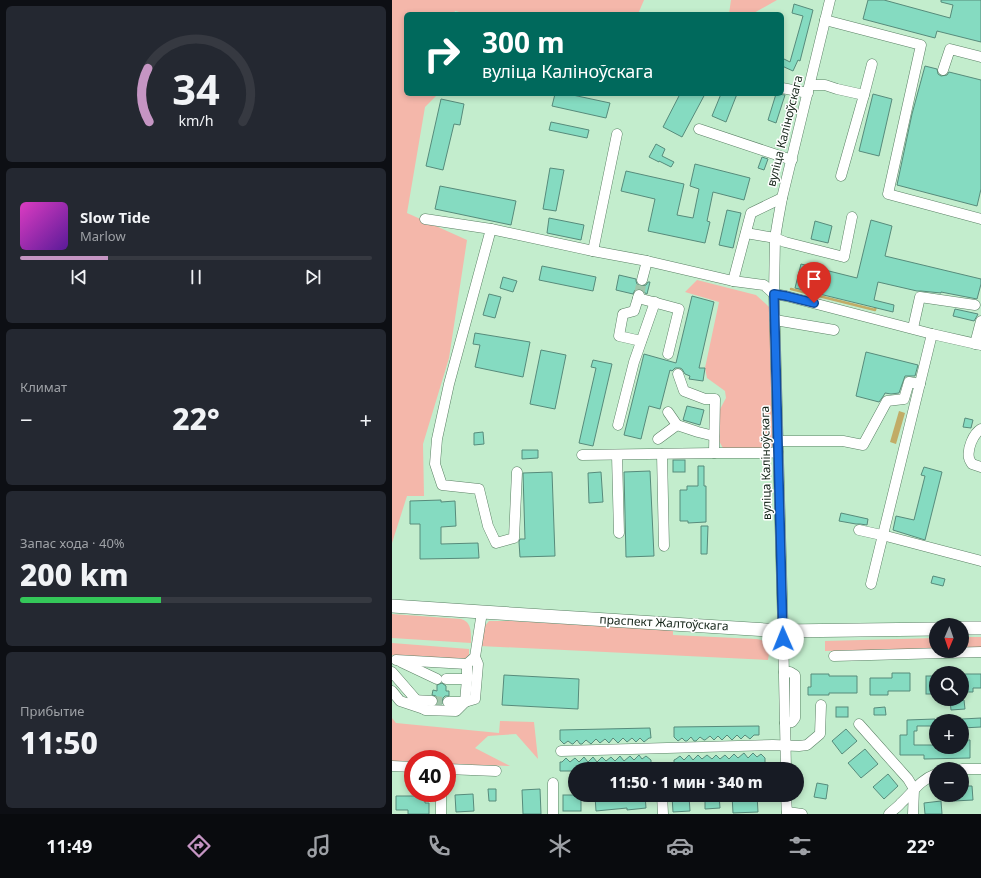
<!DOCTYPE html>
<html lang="ru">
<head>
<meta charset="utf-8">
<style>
	:root { --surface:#171b24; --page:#242831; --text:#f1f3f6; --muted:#9ea1a6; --line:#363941; --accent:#c595c3 }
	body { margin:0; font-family:"Noto Sans",sans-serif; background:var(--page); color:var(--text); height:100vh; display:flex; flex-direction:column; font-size:15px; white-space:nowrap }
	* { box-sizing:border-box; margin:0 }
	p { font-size:13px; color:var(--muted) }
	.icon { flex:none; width:22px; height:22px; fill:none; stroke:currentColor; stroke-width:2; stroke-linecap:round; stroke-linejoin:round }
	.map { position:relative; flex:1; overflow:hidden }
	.side { display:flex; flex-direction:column; gap:6px; padding:6px; background:#0d0f14; width:392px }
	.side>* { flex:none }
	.top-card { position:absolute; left:12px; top:12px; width:380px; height:84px; border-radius:6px; box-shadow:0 2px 6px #0003; background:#00695c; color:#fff; overflow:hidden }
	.needle { width:26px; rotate:182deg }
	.buttons { position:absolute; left:537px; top:618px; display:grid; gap:8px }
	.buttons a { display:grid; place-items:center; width:40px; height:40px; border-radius:50%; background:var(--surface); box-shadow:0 2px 6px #0003; font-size:20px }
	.speed { position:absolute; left:12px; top:750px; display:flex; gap:8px; font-size:20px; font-weight:700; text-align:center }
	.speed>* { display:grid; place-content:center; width:52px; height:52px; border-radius:50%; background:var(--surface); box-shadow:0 2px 6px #0003; line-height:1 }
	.speed .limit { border:6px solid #d22; background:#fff; color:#111 }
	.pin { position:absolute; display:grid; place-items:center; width:34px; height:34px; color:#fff; margin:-41px -17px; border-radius:50% 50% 50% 0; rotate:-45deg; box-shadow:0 0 4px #0007 }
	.pin .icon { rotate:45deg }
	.me { position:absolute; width:44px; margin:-22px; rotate:359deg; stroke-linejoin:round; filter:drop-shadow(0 0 3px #0008) }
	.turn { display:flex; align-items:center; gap:14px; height:84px; padding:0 12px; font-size:18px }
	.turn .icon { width:52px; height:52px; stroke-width:2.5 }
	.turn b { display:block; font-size:28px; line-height:34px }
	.big { font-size:30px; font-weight:800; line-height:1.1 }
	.side .widget { flex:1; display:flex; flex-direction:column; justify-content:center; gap:6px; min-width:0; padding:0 14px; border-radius:6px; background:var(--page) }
	.side .dial { align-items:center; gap:0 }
	.dial svg { height:104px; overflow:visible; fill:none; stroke:var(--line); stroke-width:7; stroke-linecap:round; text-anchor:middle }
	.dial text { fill:var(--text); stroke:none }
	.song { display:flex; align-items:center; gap:12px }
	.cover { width:48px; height:48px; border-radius:6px; background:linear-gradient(135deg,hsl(310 70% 55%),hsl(270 70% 35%)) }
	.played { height:4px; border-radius:2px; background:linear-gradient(90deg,var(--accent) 25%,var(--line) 25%) }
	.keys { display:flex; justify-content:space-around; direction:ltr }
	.heat { display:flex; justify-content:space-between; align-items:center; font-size:22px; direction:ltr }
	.charge { height:6px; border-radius:3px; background:linear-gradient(90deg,#34c759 40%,var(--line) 0) }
	.trip { position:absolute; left:176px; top:762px; width:236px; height:40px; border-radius:20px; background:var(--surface); box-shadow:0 2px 6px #0003; font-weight:800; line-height:40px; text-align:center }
	.tabs { display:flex; height:64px; justify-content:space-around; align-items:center; background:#090b0e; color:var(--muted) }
	.tabs .icon { width:28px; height:28px }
	.tabs .selected { color:var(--accent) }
	.tabs b { font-size:18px; color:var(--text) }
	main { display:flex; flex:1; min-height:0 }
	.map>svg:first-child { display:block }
	.green { fill:#f4b7aa }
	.water { fill:#c1ac67 }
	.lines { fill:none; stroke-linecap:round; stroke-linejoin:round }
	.stream { stroke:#c1ac67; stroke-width:2.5 }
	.building { fill:#85dbc1; stroke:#578b7b }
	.minor-tunnel { stroke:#a0c5a9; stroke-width:10; stroke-dasharray:10 5; stroke-linecap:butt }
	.minor-casing { stroke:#5b8165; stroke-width:11 }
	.major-casing { stroke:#5b8165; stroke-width:14 }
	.minor { stroke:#fff; stroke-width:10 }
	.major { stroke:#fff; stroke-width:13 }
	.route-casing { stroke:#114b97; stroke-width:10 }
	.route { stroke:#1a73e8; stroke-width:7 }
	.labels { text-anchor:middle; stroke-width:3; stroke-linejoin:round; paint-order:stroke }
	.street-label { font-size:12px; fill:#142418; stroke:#fff }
</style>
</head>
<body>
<main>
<section class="side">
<div class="widget dial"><svg viewBox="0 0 100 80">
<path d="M14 69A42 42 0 1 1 86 69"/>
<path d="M14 69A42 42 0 0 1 13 28" stroke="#c595c3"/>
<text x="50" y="56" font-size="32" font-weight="700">34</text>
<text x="50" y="72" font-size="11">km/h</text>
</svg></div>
<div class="widget">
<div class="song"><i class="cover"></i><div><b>Slow Tide</b><p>Marlow</p></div></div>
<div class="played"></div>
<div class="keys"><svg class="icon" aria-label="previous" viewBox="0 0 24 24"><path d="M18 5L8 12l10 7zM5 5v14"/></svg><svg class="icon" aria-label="pause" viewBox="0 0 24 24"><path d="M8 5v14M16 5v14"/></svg><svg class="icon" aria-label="next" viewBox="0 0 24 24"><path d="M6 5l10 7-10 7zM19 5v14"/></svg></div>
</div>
<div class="widget"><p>Климат</p>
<div class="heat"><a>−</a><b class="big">22°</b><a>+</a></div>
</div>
<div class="widget"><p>Запас хода · 40%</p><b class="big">200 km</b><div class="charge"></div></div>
<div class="widget"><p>Прибытие</p><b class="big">11:50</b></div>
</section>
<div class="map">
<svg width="589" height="814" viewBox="0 0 589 814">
	<rect width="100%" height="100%" fill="#c3edcd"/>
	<g class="green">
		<path d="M0,0H252L246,14H76L63,11L62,14H14V94H46L33,107L15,213L75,240L57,358L31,444L32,496H15L0,543Z"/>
		<path d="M339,0H385L360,14H337Z"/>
		<path d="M305,280L364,295L374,304L378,308L383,442L380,447L371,450H332L327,441V411L334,398L333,391L315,378L313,368L327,302L293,292Z"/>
		<path d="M0,614L69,619C80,622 79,633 79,643L0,638Z"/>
		<path d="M97,621H120L281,630V635L365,639C379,642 378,648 376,660L88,646L92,627Z"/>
		<rect x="570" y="637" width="19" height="11"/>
		<path d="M544,638V649L433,651V641Z"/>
		<path d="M0,643L77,649V655L73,659L66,661L0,655Z"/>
		<path d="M0,718L4,723L107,733L108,721L142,722L146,759L124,734L96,736L83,748L118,766L55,764V759H21V763L0,762Z"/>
	</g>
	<path class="water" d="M507,411L513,413L504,444L498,442Z"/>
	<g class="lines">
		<path class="stream" d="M399,289L483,310L484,306"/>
	</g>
	<g class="building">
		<path d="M476,0H492L558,18L561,5L549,2V0H589V42L545,31L543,38L471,19Z"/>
		<path d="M402,4L421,10L408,61L406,60L401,71L390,66V58L398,62L411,16L400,13Z"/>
		<path d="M533,66L545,69L546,74L549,76L555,75L557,72L589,80V189L585,206L505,185L520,114Z"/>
		<path d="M163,94H176L218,103L214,118L160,106Z"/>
		<path d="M288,94H313L290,137L271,127Z"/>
		<path d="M329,94H345L334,122L320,116Z"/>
		<path d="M384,94L393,95L384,123L376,120Z"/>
		<path d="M481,94L500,99L487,156L467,151Z"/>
		<path d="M49,99L72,104L68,125L62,124L51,170L34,166Z"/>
		<path d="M159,122L197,130L195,138L157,130Z"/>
		<path d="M264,144L273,149L270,156L282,162L279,167L267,161V162L257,157Z"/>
		<path d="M370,157L376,159L372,170L366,168Z"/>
		<path d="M303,164L358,178L352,200L321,192L315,221L318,222L313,243L256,231L263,199L229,191L234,171L292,184L285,215L301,218L307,189L298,186Z"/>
		<path d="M158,168L172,170L164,211L151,209Z"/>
		<path d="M48,186L124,201L119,225L43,209Z"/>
		<path d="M335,210L349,213L341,248L327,245Z"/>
		<path d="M157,218L192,225L189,240L155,233Z"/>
		<path d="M479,220L500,226L493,256L589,279V284L585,299L549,292V293L529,291H525L486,282L482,300L502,305L501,312L403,288L409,264L465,278Z"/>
		<path d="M423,221L440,226L436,243L419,239Z"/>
		<path d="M150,266L204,277L201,291L147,280Z"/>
		<path d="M227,275L244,279V281L245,284L249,286L254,285L256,282H258L255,294L253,293L251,290L249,289L243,290L241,294L224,290Z"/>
		<path d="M111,277L125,281L121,292L108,288Z"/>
		<path d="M97,294L109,297L103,318L91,315Z"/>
		<path d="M300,296L322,302L307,368H313L311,381L297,379L298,376L293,374L290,369L288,368H283L280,371L278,370L268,409L257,406L249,439L232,435L252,354L284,363Z"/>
		<path d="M563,309L586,314L585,316L582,321L561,316Z"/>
		<path d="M83,333L138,342L131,377L83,367L88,345L81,344Z"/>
		<path d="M149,350L174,355L163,409L138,404Z"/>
		<path d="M474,352L526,365L523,376H513L507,393L499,394L493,393L492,395L490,398L487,402L464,396Z"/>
		<path d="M201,360L220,364L201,446L187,443L204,368L199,367Z"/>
		<path d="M295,406L312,410L308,425L291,420Z"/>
		<path d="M573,418L581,420L579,428L571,427Z"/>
		<path d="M91,432L92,444L82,445V433Z"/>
		<path d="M130,450H146V458L130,459Z"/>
		<rect x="281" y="460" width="12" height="12"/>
		<path d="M306,466H312V486H314V522L296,523V521H288V490H295V486H306Z"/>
		<path d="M532,467L550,472L533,540L501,530L504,516L522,520L533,476L529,475Z"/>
		<path d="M258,471L262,556L234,557L232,472Z"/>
		<path d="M160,472L163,556L128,557L127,542L128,539H133L131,473Z"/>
		<path d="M209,472L211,502L197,503L196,473Z"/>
		<path d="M49,500V502L63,501L64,526L49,527V544L86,543L87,558L28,559V524H18V501Z"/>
		<path d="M449,513L476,519L475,525L468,524H464L447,521Z"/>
		<path d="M309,526H316L315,554H309Z"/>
		<path d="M541,576L553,579L551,586L539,583Z"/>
		<path d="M500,673H518V691H496V695H478V678H500Z"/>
		<path d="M419,674H437V676H465V693H437V695H416V687H419Z"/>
		<path d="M570,674H589V688H581V692H570Z"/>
		<path d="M112,675L187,679L186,709L110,705Z"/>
		<rect x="534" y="676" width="10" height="18"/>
		<path d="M50,683L54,686V691H57V696H53L51,698L50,702V704H46V698L44,696L40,695L41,690L45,691V685Z"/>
		<path d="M558,700H572L573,709L559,710Z"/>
		<rect x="444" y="707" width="12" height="10"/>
		<path d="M493,707L494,715H482V708Z"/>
		<path d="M589,718V727L570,728V719Z"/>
		<path d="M543,719L544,726H525V731H522V745H544V747H570V740H578V758L532,759V755H508V735H515V720Z"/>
		<path d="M367,726V735H362L358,739L353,735L349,739L345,735L340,740L335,735L330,740L326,736L322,740L318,736L313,740H312L308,737L304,741H302L299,737L295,741H293L290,738L286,741L282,737V727Z"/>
		<path d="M258,728L259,738H257L252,742L248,738L244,742L240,738L235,742L231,738L226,743L221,738L217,743L213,739L208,743L204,739L199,744L194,740L190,744H188L185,740L181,744H180L176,741L172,744L168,740V730Z"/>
		<path d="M454,729L465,741L450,754L440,741Z"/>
		<path d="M473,749L486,764L469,778L456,763Z"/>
		<path d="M352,753L356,758L361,753L365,757L369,754L373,758V768L282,769V760L284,759L288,756L292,760L297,755L301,760L306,755L310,759L315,755L320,759L324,755L328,759L333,755L337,759L342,754L346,758Z"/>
		<path d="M247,755L250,759L254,756L259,760V769H183V771H168V762H170L174,758L178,762L183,758L187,762L192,757L196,762L201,757L205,762L210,757L214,761L219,757L223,761L228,756L232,761L238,756L242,760Z"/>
		<path d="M496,774L506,786L492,799L481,787Z"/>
		<path d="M425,783L436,785L434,799L422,797Z"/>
		<path d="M570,786H580L581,800L562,801V795H570Z"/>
		<path d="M96,789H104V801H97Z"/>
		<path d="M148,789L149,814H131L130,790Z"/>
		<path d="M81,794L82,811L64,812L63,795Z"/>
		<rect x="171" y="795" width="18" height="16"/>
		<path d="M220,795H224V796L253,795L254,808L235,810V808L204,811L203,796Z"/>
		<path d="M313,795H327L328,808L313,809Z"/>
		<path d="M340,795H365L366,812L341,813Z"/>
		<path d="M4,796H33V803H37V814H16V810H4Z"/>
		<path d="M280,796H297L298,811L281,812Z"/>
		<path d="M549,801L550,814H533L532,803Z"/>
	</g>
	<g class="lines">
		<g class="minor-tunnel">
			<path d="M247,295L250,280"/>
			<path d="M40,701L56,702"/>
		</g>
		<defs>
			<g id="minor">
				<path d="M433,20L529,45L496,194L589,219"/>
				<path d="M551,70L558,49L589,57"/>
				<path d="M418,85H433L445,89L472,95"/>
				<path d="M390,88L416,93"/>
				<path d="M307,129L400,160"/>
				<path d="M449,176L472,95L480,64"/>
				<path d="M33,219L99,229L201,251L255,261L341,281L372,285L382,294L394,296L540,334L589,345"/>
				<path d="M99,229L57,384L45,439L43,464L50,485L87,489L96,526L104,543L122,538L125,472"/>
				<path d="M354,233L383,238L393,242L452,257L460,217"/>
				<path d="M201,251L225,134"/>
				<path d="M250,280L255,261"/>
				<path d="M341,281L359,213L390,198"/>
				<path d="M247,295L242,311L231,314L227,336L249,341"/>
				<path d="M246,298L287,309L276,354"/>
				<path d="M383,320L442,330"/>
				<path d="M521,328L528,297L583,305"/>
				<path d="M583,344L589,321"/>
				<path d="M286,374L292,391L313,399H323L322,453"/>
				<path d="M276,412L285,425L306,432L322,436"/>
				<path d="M226,425L242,362L263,302"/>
				<path d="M589,429C581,434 575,449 577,458C577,460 579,462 580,464L589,467"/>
				<path d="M266,439L285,425"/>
				<path d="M387,441H451L471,445L495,401L512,399L517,382L528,384"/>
				<path d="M270,454L272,546"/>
				<path d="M190,455L322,453H376L386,452"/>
				<path d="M225,455L227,533"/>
				<path d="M467,530L494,536L589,561"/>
				<path d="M479,584L540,334"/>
				<path d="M442,656L589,652"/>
				<path d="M4,660L75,664"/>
				<path d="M9,662L45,679"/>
				<path d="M0,672L33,710L64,711L73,702L75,679"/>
				<path d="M392,672H398L403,675V718L400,722L393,723"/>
				<path d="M54,679H75V664L83,657L90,612"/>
				<path d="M0,691L8,701L32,709"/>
				<path d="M20,700L40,701"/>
				<path d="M56,702H73L83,699L86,664L83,657"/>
				<path d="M467,724L516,779L522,789L521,814"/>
				<path d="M169,751L381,745L407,746L415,745L428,734L429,705"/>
				<path d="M0,766L21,767"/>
				<path d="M55,769L104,771"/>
				<path d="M394,769L391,631L382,294L383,238L386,220L390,198L438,0"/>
				<path d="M570,769H589"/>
				<path d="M161,783V814"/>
				<path d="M49,793V814"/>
				<path d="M270,795L271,814"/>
				<path d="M394,795L395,814"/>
				<path d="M395,812L410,814"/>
				<path d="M497,814C501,810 506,807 509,803C521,792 528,780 544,774"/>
			</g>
			<g id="major">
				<path d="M0,606L90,612L391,631L544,629"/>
				<path d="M570,628H589"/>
			</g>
		</defs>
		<use href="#minor" class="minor-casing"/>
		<use href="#major" class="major-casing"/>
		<use href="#minor" class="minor"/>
		<use href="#major" class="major"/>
	</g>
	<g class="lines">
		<defs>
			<path id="route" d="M391,639L382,294L394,296L422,303"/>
		</defs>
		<use href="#route" class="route-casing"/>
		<use href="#route" class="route"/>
	</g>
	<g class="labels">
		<g class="street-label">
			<text transform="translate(393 131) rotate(-76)" y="4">вуліца Каліноўскага</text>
			<text transform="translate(374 463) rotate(-91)" y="4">вуліца Каліноўскага</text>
			<text transform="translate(272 623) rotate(3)" y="4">праспект Жалтоўскага</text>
		</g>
	</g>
</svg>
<div class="buttons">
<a><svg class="needle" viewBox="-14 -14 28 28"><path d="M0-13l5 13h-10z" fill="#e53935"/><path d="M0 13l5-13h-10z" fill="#9ea1a6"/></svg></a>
<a><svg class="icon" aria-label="search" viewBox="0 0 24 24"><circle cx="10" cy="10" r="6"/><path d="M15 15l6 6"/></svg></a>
<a>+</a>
<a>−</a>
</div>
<div class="speed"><div class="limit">40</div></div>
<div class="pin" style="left:422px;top:303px;background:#d93025"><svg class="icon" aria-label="arrive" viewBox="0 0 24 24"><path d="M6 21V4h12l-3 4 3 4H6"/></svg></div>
<svg class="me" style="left:391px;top:639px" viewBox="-20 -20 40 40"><circle r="19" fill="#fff"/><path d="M0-13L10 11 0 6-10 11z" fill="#1a73e8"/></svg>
<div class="trip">11:50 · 1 мин · 340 m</div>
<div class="top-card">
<div class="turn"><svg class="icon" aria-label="right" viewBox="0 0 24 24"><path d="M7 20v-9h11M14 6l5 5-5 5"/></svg><div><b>300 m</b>вуліца Каліноўскага</div></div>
</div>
</div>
</main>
<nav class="tabs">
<b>11:49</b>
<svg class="icon selected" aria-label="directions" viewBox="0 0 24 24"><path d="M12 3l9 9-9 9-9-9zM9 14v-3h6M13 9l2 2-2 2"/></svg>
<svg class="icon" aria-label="music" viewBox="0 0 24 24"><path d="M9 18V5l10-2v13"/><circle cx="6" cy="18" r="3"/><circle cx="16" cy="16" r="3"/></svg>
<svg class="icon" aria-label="phone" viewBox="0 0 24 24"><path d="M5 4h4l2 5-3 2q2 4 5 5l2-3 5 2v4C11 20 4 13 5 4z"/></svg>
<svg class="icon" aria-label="climate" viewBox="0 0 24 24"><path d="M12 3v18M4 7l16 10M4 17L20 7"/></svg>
<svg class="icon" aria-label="car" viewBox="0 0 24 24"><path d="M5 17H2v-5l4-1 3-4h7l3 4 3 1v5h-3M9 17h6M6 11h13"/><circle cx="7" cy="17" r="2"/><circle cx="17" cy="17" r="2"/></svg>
<svg class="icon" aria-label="filters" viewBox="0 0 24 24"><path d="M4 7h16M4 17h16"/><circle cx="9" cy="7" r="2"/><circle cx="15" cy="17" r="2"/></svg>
<b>22°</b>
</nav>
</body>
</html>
